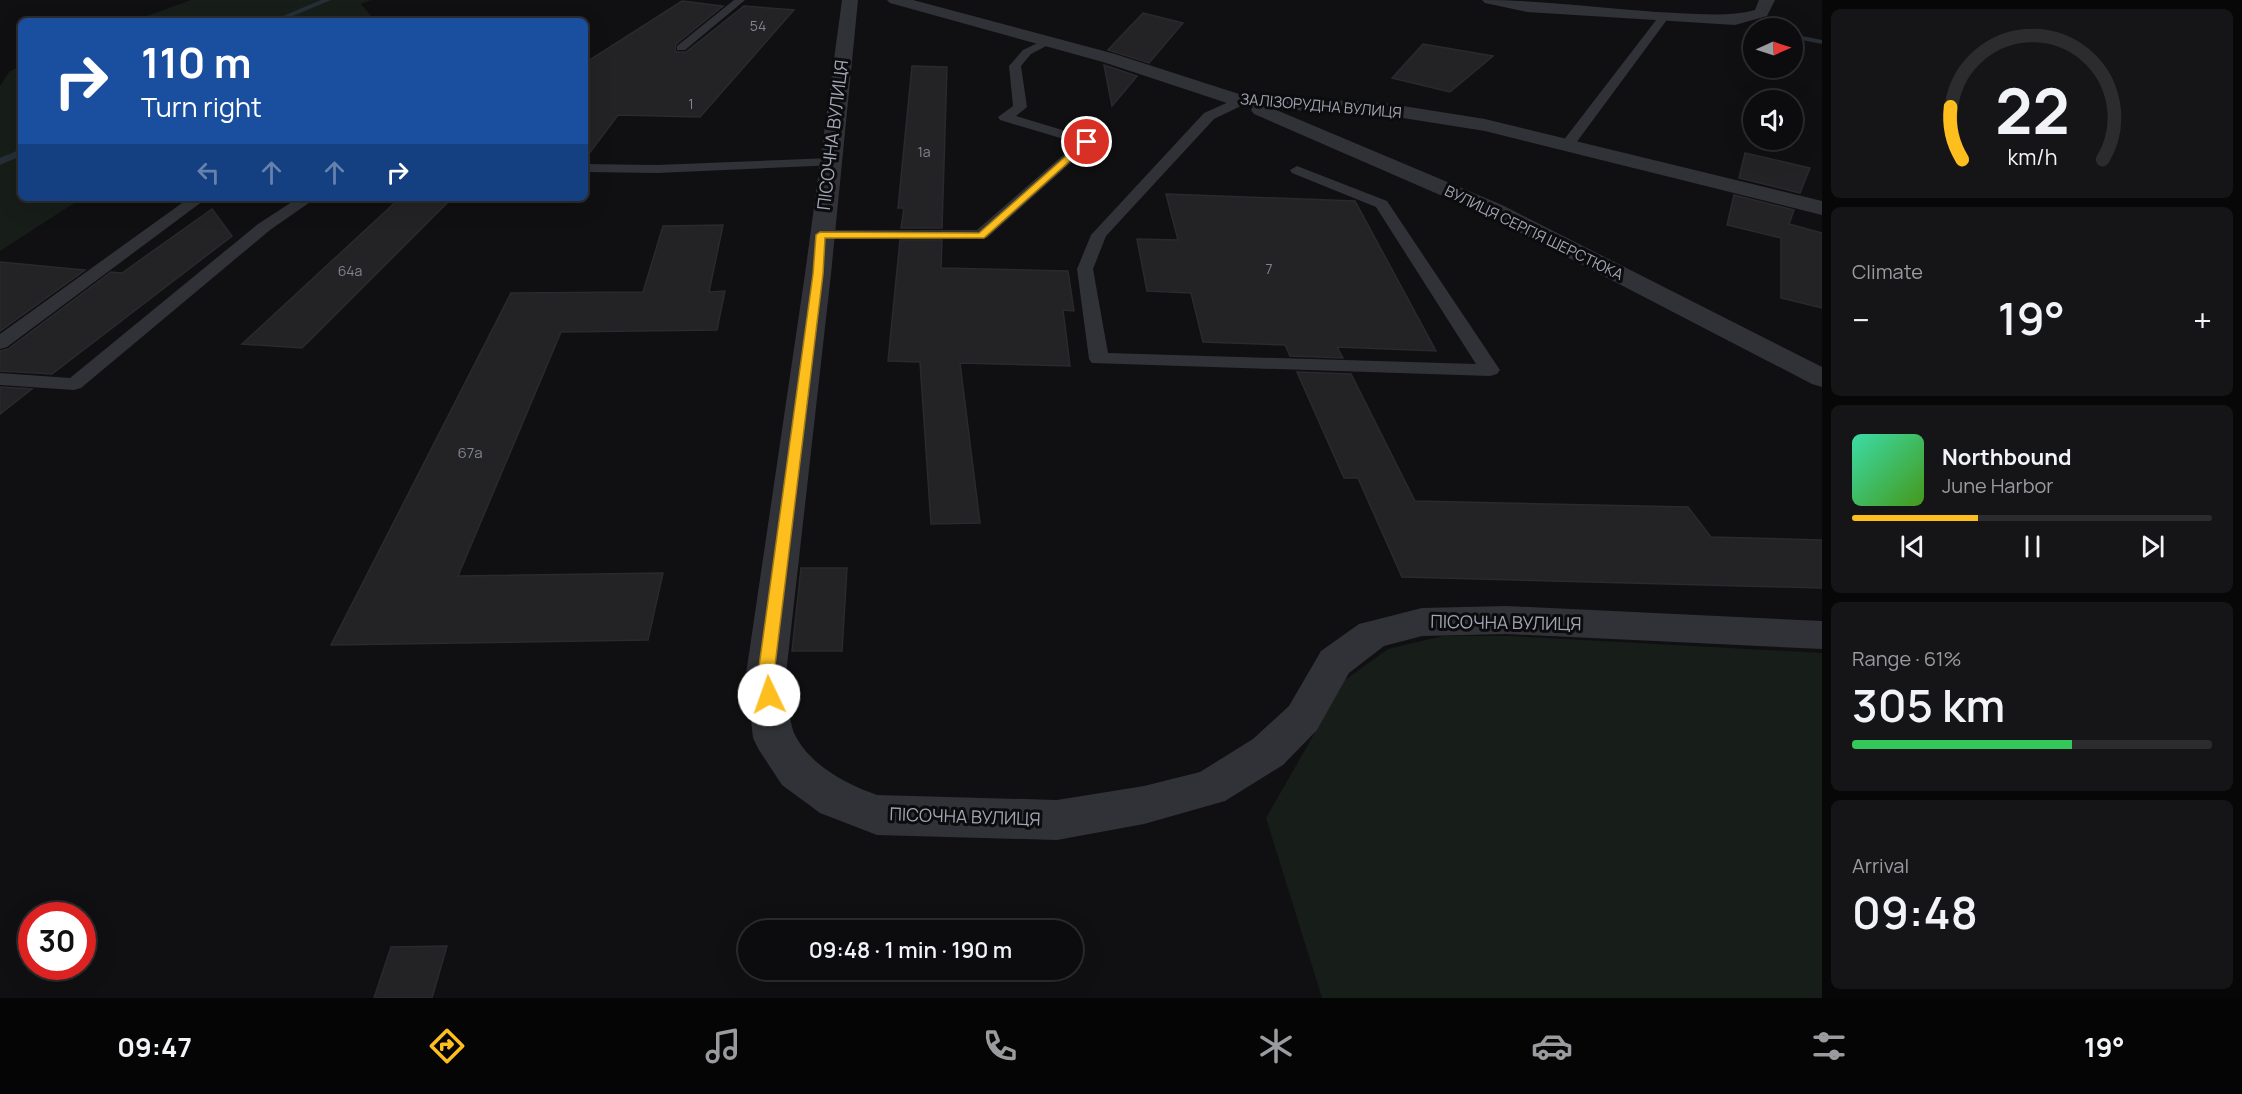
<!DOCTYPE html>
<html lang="en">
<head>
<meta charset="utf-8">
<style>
	:root { --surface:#0c0c0e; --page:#151517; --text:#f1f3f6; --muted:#9a9b9e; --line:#2c2c2e; --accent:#fdbe1e }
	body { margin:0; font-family:Manrope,sans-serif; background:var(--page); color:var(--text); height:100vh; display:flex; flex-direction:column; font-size:22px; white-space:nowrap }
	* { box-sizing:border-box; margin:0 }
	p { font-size:20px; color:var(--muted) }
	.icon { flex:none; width:33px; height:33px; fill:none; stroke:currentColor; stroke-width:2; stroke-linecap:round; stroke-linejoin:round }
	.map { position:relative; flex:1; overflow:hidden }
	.details { display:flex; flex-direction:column; gap:9px; padding:9px; background:#070708; width:420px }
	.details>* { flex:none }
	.guide { position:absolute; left:18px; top:18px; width:570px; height:183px; border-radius:9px; box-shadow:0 6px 24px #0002,0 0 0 2px var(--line); background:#1a4fa0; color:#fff; overflow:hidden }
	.needle { width:39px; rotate:87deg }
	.tools { position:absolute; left:1743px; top:18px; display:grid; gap:12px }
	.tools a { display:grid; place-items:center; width:60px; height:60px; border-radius:50%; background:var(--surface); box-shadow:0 6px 24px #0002,0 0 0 2px var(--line); font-size:30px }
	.speed { position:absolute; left:18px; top:902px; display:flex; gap:12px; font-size:30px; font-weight:700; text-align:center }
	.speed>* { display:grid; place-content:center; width:78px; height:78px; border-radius:50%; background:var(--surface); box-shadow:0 6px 24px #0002,0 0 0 2px var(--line); line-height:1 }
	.speed .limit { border:9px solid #d22; background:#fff; color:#111 }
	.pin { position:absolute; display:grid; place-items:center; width:51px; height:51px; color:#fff; margin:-26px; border:3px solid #fff; border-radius:50%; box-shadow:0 2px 6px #0007 }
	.me { position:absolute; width:66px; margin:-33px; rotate:357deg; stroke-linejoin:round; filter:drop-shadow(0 0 4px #0008) }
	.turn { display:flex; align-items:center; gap:21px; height:126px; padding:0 24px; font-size:27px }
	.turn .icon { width:78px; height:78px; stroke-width:2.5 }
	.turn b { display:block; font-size:42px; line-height:51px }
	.lanes { display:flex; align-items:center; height:57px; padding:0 24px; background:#0003; justify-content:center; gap:30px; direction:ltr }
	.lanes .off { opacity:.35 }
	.big { font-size:45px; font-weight:600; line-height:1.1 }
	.details .tile { flex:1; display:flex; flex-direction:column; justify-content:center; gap:9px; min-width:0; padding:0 21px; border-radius:9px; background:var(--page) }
	.details .dial { align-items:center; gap:0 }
	.dial svg { height:156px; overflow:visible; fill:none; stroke:var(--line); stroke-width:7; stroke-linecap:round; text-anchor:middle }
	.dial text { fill:var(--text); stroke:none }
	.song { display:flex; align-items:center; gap:18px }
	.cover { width:72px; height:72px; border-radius:9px; background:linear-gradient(135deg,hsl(160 70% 55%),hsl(100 70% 35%)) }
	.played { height:6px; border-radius:3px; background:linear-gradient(90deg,var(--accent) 35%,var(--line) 35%) }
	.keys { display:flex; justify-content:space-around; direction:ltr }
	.heat { display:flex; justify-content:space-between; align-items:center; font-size:33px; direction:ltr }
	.charge { height:9px; border-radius:4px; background:linear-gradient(90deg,#34c759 61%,var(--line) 0) }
	.trip { position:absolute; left:738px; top:920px; width:345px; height:60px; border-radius:30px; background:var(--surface); box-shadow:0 6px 24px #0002,0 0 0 2px var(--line); font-weight:600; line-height:60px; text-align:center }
	.dock { display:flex; height:96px; justify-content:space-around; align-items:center; background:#050506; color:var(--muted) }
	.dock .icon { width:42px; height:42px }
	.dock .on { color:var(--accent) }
	.dock b { font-size:27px; color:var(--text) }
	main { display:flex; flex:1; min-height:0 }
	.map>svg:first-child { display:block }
	.green { fill:#171d18 }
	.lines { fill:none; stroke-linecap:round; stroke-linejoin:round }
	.stream { fill:#262e36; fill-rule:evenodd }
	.building { fill:#232326; stroke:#2a2a2e; stroke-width:1.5 }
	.service { fill:#313237; fill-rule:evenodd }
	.minor { fill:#313237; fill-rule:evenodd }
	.route { fill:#fdbe1e; stroke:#a47c14; stroke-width:1.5 }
	.labels { text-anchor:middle; stroke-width:6; stroke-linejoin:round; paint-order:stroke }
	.far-number-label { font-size:14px; fill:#818490 }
	.far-street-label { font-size:15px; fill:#a1a5b4; stroke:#0c0b0d }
	.number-label { font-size:15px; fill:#818490 }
	.street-label { font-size:18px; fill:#a1a5b4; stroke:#0c0b0d }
</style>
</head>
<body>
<main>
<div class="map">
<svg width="1822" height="998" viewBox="0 0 1822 998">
	<rect width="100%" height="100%" fill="#101012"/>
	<g class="green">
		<path d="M191,0H371L361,4L372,17L355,21H133Z"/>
		<path d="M21,66V198H82L0,251V86L10,71Z"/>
		<path d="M1443,636H1512L1822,653V998H1322L1266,818L1345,680L1388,649Z"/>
	</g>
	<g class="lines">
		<g class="stream">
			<path d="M321,0H331L281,21H271Z"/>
			<path d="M1792,34L1822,40V44L1792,38Z"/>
			<path d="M21,149V156L0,165V158Z"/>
		</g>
	</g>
	<g class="building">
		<path d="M682,1L723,6L676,44L675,50L677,52H686L744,6L794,10L700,117L618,115L585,159V63Z"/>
		<path d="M1143,13L1183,23L1149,63L1108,50Z"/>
		<path d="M1423,44L1493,56L1450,92L1392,78Z"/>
		<path d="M1104,65L1137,76L1112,106Z"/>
		<path d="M912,66L947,67L942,228H901L904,208H898Z"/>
		<path d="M1745,153L1810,168L1800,193L1739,178Z"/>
		<path d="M1166,194L1355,201L1436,351L1337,347L1343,358L1290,356L1285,345L1203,342L1191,293L1147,291L1137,239L1178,240Z"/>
		<path d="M1734,195L1794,210L1789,224L1822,233V308L1781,298V238L1727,225Z"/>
		<path d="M400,198H452L302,348L242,344Z"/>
		<path d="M212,209L232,236L52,374L0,371V351L8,349L111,272L122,273Z"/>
		<path d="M723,225L709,292L725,291L717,330L561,332L458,576L663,573L648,640L331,645L511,293L643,292L663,226Z"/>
		<path d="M900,240H942L941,268L1068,271L1074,311L1063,310L1070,366L960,363L980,523L931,524L920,362L888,361Z"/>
		<path d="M0,262L85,270L0,331Z"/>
		<path d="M1297,372L1351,374L1415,501L1688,507L1711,537L1822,540V588L1402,577L1358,478H1344Z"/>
		<path d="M0,387L32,389L0,414Z"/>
		<path d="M801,568H847L842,651H792Z"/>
		<path d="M447,946L432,998H374L391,947Z"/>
	</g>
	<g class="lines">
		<g class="service">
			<path d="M734,0H745L685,50H677V46Z"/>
			<path d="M1664,14L1669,17L1573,147H1563L1561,144L1563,141L1660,15Z"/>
			<path d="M1048,38L1052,39V43L1031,54L1021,66L1027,107L1016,116L1092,139L1094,142L987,238H815L813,235L821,230H977L1077,143L1000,120L998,117L1013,106L1009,66L1023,50Z"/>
			<path d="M1240,97L1246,101L1245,104L1214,119L1106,236L1093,269L1108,353L1476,364L1376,207L1292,173L1290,170L1297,166L1387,201L1500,370L1497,374L1490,376L1092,363L1089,359L1077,269L1091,235L1204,113Z"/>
			<path d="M831,158L836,159L838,162L836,165L657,173L585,172V164L657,165Z"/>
			<path d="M189,198H207L7,347L0,349V334Z"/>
			<path d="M298,198H316L270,230L81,388L74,390L0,385V373L70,378L258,224Z"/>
		</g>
		<g class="minor">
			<path d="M842,0H858L831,274L786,674C788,690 788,721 795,735C811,766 846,784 877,795L1057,800L1144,786L1200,772L1253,739L1289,706L1321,651L1359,624L1422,608L1506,606L1822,621V649L1506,634L1422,636L1384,646L1349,673L1317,730L1283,765L1225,801L1144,824L1057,840L877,835L820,813L782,785L759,750L753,738L746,674L805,274Z"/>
			<path d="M887,0H913L1115,54L1242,95L1384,103L1485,119L1822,201V215L1485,131L1384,115L1274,109L1502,205L1822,367V387L1812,384L1486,215L1254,114L1251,110L1253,107L1233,105L1103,62L890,3Z"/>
			<path d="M1482,0C1547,0 1612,10 1676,13C1703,14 1729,17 1755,10L1759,0H1775L1767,16L1735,25L1527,12L1485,3Z"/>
		</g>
	</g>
	<path class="route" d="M1084,140L1091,142L984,238H825L823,274L774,674L777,695L775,700L769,702L763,700L758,674L813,274L816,235L820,232L979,233Z"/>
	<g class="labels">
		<g class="far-number-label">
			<text x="758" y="31">54</text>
			<text x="691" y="109">1</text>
			<text x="924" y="157">1а</text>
			<text x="1269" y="274">7</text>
			<text x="350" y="276">64а</text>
		</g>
		<g class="far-street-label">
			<text transform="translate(1321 106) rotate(5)" y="5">ЗАЛІЗОРУДНА ВУЛИЦЯ</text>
			<text transform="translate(1534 233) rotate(26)" y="5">ВУЛИЦЯ СЕРГІЯ ШЕРСТЮКА</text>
		</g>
		<g class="number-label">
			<text x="470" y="458">67а</text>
		</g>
		<g class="street-label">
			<text transform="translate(833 135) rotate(-83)" y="6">ПІСОЧНА ВУЛИЦЯ</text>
			<text transform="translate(1506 623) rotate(1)" y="6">ПІСОЧНА ВУЛИЦЯ</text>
			<text transform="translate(965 817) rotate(2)" y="6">ПІСОЧНА ВУЛИЦЯ</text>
		</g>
	</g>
</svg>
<div class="tools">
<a><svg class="needle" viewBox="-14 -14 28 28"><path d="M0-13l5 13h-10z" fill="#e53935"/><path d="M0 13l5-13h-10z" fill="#9a9b9e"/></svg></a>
<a><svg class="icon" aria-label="sound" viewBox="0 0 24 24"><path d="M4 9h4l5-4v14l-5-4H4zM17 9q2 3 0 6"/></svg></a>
</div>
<div class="speed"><div class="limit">30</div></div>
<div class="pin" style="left:1087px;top:142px;background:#d93025"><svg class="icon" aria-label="arrive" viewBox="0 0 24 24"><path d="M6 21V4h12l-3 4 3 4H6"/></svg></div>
<svg class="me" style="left:769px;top:695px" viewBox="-20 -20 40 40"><circle r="19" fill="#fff"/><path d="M0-13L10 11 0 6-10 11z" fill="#fdbe1e"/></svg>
<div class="trip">09:48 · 1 min · 190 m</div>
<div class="guide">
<div class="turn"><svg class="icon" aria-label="right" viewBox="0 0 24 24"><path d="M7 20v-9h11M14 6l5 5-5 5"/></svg><div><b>110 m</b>Turn right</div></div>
<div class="lanes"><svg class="icon off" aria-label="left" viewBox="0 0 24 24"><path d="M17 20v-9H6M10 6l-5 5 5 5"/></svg><svg class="icon off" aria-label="ahead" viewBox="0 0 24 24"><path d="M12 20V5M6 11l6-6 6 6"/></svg><svg class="icon off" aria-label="ahead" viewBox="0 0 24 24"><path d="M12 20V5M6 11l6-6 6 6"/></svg><svg class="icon" aria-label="right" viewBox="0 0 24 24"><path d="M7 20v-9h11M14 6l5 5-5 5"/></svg></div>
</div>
</div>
<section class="details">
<div class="tile dial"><svg viewBox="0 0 100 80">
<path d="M14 69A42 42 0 1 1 86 69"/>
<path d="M14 69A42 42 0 0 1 8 42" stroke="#fdbe1e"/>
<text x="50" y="56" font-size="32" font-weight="700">22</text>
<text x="50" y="72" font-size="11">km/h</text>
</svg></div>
<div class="tile"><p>Climate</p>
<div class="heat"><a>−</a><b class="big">19°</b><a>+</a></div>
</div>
<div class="tile">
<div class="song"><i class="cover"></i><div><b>Northbound</b><p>June Harbor</p></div></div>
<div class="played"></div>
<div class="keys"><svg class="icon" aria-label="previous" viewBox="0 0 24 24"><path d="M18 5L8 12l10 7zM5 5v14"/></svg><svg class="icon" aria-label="pause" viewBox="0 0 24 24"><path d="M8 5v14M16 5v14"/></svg><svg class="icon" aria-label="next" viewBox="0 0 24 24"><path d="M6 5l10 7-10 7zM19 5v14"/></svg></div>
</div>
<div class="tile"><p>Range · 61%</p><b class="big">305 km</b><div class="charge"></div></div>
<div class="tile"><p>Arrival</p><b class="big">09:48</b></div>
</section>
</main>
<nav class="dock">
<b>09:47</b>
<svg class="icon on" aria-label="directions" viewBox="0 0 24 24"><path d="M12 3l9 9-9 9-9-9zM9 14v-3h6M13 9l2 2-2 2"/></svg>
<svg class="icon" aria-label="music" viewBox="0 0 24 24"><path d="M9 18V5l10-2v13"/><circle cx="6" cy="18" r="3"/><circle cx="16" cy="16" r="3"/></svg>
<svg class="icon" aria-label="phone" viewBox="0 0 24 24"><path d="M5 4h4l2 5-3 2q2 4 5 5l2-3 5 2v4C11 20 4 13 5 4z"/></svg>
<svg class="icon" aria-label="climate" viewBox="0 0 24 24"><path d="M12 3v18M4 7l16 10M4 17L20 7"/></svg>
<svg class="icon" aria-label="car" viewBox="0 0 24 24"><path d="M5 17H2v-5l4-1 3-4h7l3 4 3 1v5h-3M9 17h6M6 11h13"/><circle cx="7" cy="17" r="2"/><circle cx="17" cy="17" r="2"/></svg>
<svg class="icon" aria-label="filters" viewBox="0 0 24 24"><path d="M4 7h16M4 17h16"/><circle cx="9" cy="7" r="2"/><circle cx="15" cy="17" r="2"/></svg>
<b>19°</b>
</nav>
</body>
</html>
